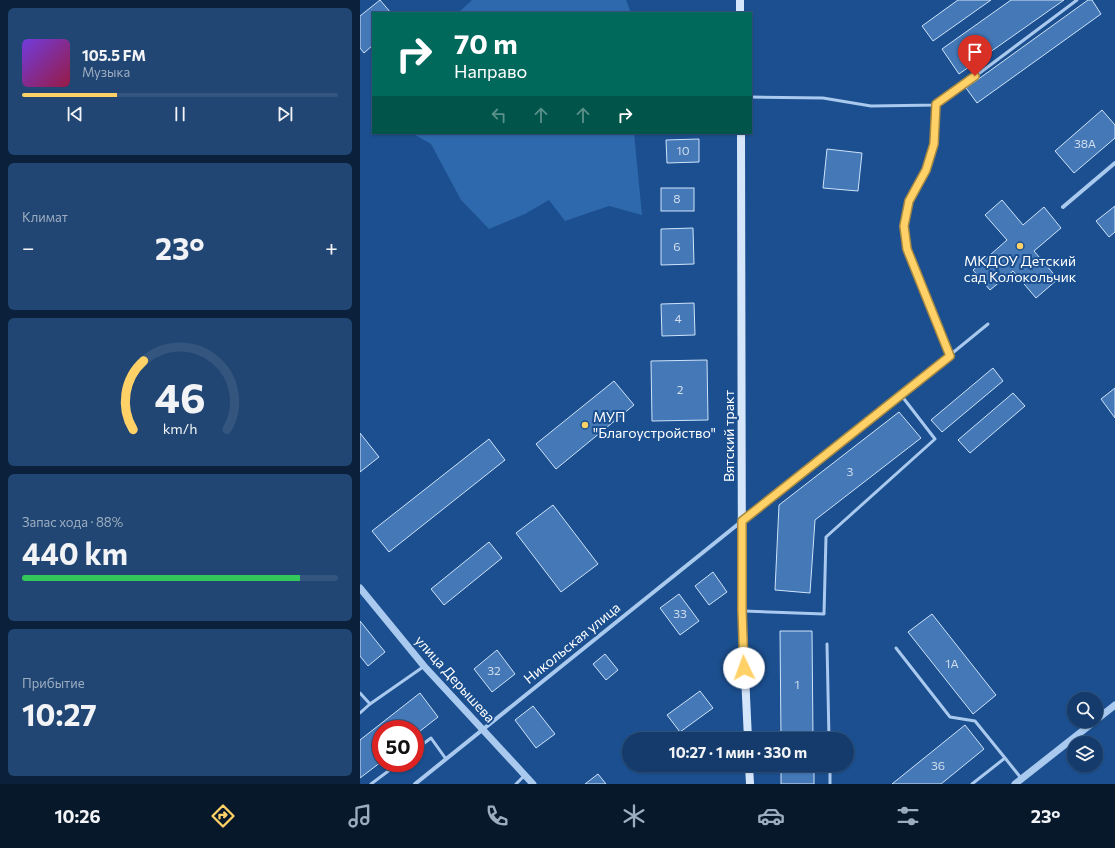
<!DOCTYPE html>
<html lang="ru">
<head>
<meta charset="utf-8">
<style>
	:root { --surface:#143b6b; --page:#214673; --text:#f1f3f6; --muted:#9dadc1; --line:#33557e; --accent:#ffd166 }
	body { margin:0; font-family:Commissioner,sans-serif; background:var(--page); color:var(--text); height:100vh; display:flex; flex-direction:column; font-size:15px; white-space:nowrap }
	* { box-sizing:border-box; margin:0 }
	p { font-size:13px; color:var(--muted) }
	.icon { flex:none; width:22px; height:22px; fill:none; stroke:currentColor; stroke-width:2; stroke-linecap:round; stroke-linejoin:round }
	.map { position:relative; flex:1; overflow:hidden }
	.details { display:flex; flex-direction:column; gap:8px; padding:8px; background:#0b203b; width:360px }
	.details>* { flex:none }
	.top-card { position:absolute; left:12px; top:12px; width:380px; height:122px; border-radius:0px; box-shadow:0 1px 3px #0004,0 0 0 1px var(--line); background:#00695c; color:#fff; overflow:hidden }
	.tools { position:absolute; left:707px; top:692px; display:grid; gap:8px }
	.tools a { display:grid; place-items:center; width:36px; height:36px; border-radius:50%; background:var(--surface); box-shadow:0 1px 3px #0004,0 0 0 1px var(--line); font-size:20px }
	.speed { position:absolute; left:12px; top:720px; display:flex; gap:8px; font-size:20px; font-weight:700; text-align:center }
	.speed>* { display:grid; place-content:center; width:52px; height:52px; border-radius:50%; background:var(--surface); box-shadow:0 1px 3px #0004,0 0 0 1px var(--line); line-height:1 }
	.speed .limit { border:6px solid #d22; background:#fff; color:#111 }
	.pin { position:absolute; display:grid; place-items:center; width:34px; height:34px; color:#fff; margin:-41px -17px; border-radius:50% 50% 50% 0; rotate:-45deg; box-shadow:0 0 4px #0007 }
	.pin .icon { rotate:45deg }
	.me { position:absolute; width:44px; margin:-22px; rotate:357deg; stroke-linejoin:round; filter:drop-shadow(0 0 3px #0008) }
	.turn { display:flex; align-items:center; gap:14px; height:84px; padding:0 16px; font-size:18px }
	.turn .icon { width:52px; height:52px; stroke-width:2.5 }
	.turn b { display:block; font-size:28px; line-height:34px }
	.lanes { display:flex; align-items:center; height:38px; padding:0 16px; background:#0003; justify-content:center; gap:20px; direction:ltr }
	.lanes .off { opacity:.35 }
	.big { font-size:30px; font-weight:700; line-height:1.1 }
	.details .widget { flex:1; display:flex; flex-direction:column; justify-content:center; gap:6px; min-width:0; padding:0 14px; border-radius:6px; background:var(--page) }
	.details .dial { align-items:center; gap:0 }
	.dial svg { height:104px; overflow:visible; fill:none; stroke:var(--line); stroke-width:7; stroke-linecap:round; text-anchor:middle }
	.dial text { fill:var(--text); stroke:none }
	.song { display:flex; align-items:center; gap:12px }
	.cover { width:48px; height:48px; border-radius:6px; background:linear-gradient(135deg,hsl(260 70% 55%),hsl(340 70% 35%)) }
	.played { height:4px; border-radius:2px; background:linear-gradient(90deg,var(--accent) 30%,var(--line) 30%) }
	.keys { display:flex; justify-content:space-around; direction:ltr }
	.heat { display:flex; justify-content:space-between; align-items:center; font-size:22px; direction:ltr }
	.charge { height:6px; border-radius:3px; background:linear-gradient(90deg,#34c759 88%,var(--line) 0) }
	.trip { position:absolute; left:262px; top:732px; width:232px; height:40px; border-radius:20px; background:var(--surface); box-shadow:0 1px 3px #0004,0 0 0 1px var(--line); font-weight:700; line-height:40px; text-align:center }
	.dock { display:flex; height:64px; justify-content:space-around; align-items:center; background:#08182b; color:var(--muted) }
	.dock .icon { width:28px; height:28px }
	.dock .current { color:var(--accent) }
	.dock b { font-size:18px; color:var(--text) }
	main { display:flex; flex:1; min-height:0 }
	.map>svg:first-child { display:block }
	.green { fill:#2e69ad }
	.building { fill:#4478b7; stroke:#cfe3fa }
	.lines { fill:none; stroke-linecap:round; stroke-linejoin:round }
	.service { stroke:#a9c9ee; stroke-width:3 }
	.minor { stroke:#a9c9ee; stroke-width:4 }
	.tertiary { stroke:#a9c9ee; stroke-width:7 }
	.secondary { stroke:#d6e6fa; stroke-width:8 }
	.route-casing { stroke:#a68842; stroke-width:10 }
	.route { stroke:#ffd166; stroke-width:7 }
	.poi-dot { fill:#ffd166; stroke:#1b4f8f; stroke-width:1.5 }
	.labels { text-anchor:middle; stroke-width:4; stroke-linejoin:round; paint-order:stroke }
	.number-label { font-size:12px; fill:#d0dded }
	.poi-label { font-size:14px; fill:#fff; stroke:#1b4f8f }
	.street-label { font-size:14px; fill:#fff; stroke:#1b4f8f }
</style>
</head>
<body>
<main>
<section class="details">
<div class="widget">
<div class="song"><i class="cover"></i><div><b>105.5 FM</b><p>Музыка</p></div></div>
<div class="played"></div>
<div class="keys"><svg class="icon" aria-label="previous" viewBox="0 0 24 24"><path d="M18 5L8 12l10 7zM5 5v14"/></svg><svg class="icon" aria-label="pause" viewBox="0 0 24 24"><path d="M8 5v14M16 5v14"/></svg><svg class="icon" aria-label="next" viewBox="0 0 24 24"><path d="M6 5l10 7-10 7zM19 5v14"/></svg></div>
</div>
<div class="widget"><p>Климат</p>
<div class="heat"><a>−</a><b class="big">23°</b><a>+</a></div>
</div>
<div class="widget dial"><svg viewBox="0 0 100 80">
<path d="M14 69A42 42 0 1 1 86 69"/>
<path d="M14 69A42 42 0 0 1 22 16" stroke="#ffd166"/>
<text x="50" y="56" font-size="32" font-weight="700">46</text>
<text x="50" y="72" font-size="11">km/h</text>
</svg></div>
<div class="widget"><p>Запас хода · 88%</p><b class="big">440 km</b><div class="charge"></div></div>
<div class="widget"><p>Прибытие</p><b class="big">10:27</b></div>
</section>
<div class="map">
<svg width="755" height="784" viewBox="0 0 755 784">
	<rect width="100%" height="100%" fill="#1b4f8f"/>
	<g class="green">
		<path d="M112,0H266L271,13H98Z"/>
		<path d="M52,133H274L282,215L249,206L205,221L189,200L165,214L129,229L101,200L71,144Z"/>
	</g>
	<g class="building">
		<path d="M20,0L31,13H13V45L4,53L0,48V16Z"/>
		<path d="M598,0H631L573,41L562,26Z"/>
		<path d="M651,0H704L599,74L582,49Z"/>
		<path d="M728,0H732L741,14L617,103L606,88Z"/>
		<path d="M742,110L755,125V138L714,173L695,151Z"/>
		<path d="M339,139V162L307,163L306,140Z"/>
		<path d="M467,149L502,153L498,191L463,188Z"/>
		<rect x="301" y="188" width="33" height="23"/>
		<path d="M642,200L663,225L684,207L701,228L674,251L698,279L676,298L653,271L630,290L613,270L647,240L625,215Z"/>
		<path d="M755,206V232L749,237L736,221Z"/>
		<path d="M333,228L334,264L301,265V229Z"/>
		<path d="M334,303L335,335L302,336L301,304Z"/>
		<path d="M347,360L348,420L292,421L291,361Z"/>
		<path d="M633,368L643,381L582,432L571,420Z"/>
		<path d="M254,381L274,405L196,469L176,444Z"/>
		<path d="M755,388V418L741,399Z"/>
		<path d="M653,393L665,406L610,453L598,440Z"/>
		<path d="M539,412L561,438L455,520L450,593L415,590L419,505Z"/>
		<path d="M0,433L19,457L0,472Z"/>
		<path d="M129,439L145,460L29,552L12,531Z"/>
		<path d="M193,505L238,564L201,592L156,533Z"/>
		<path d="M129,542L142,558L84,605L71,589Z"/>
		<path d="M353,572L367,592L349,605L335,586Z"/>
		<path d="M319,594L339,621L320,635L300,608Z"/>
		<path d="M572,614L636,695L613,714L548,632Z"/>
		<path d="M0,621L25,652L8,666L0,656Z"/>
		<path d="M420,631H452L453,739H421Z"/>
		<path d="M137,650L155,674L132,692L114,669Z"/>
		<path d="M245,654L258,670L246,680L233,664Z"/>
		<path d="M340,691L353,708L320,732L307,715Z"/>
		<path d="M60,693L78,717L55,735V729H21V762L0,778V740Z"/>
		<path d="M173,706L195,734L176,748L155,720Z"/>
		<path d="M605,725L624,749L581,784H532Z"/>
		<rect x="421" y="765" width="33" height="19"/>
		<path d="M238,774L246,784H225Z"/>
	</g>
	<g class="lines">
		<g class="service">
			<path d="M391,97L463,98L511,106L577,105L717,0"/>
			<path d="M577,105L574,144L566,170L549,201L544,226L547,249L589,356"/>
			<path d="M541,395L628,324"/>
			<path d="M383,520L541,395L575,439L466,537L464,614L384,611"/>
			<path d="M467,644L469,739"/>
			<path d="M536,648L590,717L615,721L645,758"/>
			<path d="M0,693L10,704"/>
			<path d="M0,713L10,704L63,667"/>
			<path d="M55,750L71,738L86,759"/>
			<path d="M470,765V784"/>
			<path d="M11,784L39,763"/>
			<path d="M156,784L165,775"/>
			<path d="M612,784L645,758L661,778"/>
		</g>
		<g class="minor">
			<path d="M703,207L755,163"/>
			<path d="M55,784L382,521"/>
		</g>
		<g class="tertiary">
			<path d="M0,588L64,666L173,784"/>
			<path d="M736,720L755,705"/>
			<path d="M655,784L735,721"/>
		</g>
		<g class="secondary">
			<path d="M380,0V13"/>
			<path d="M381,133L382,611L388,739"/>
			<path d="M389,765L390,784"/>
		</g>
	</g>
	<g class="lines">
		<defs>
			<path id="route" d="M384,668L382,610V521L590,356L547,249L544,226L549,201L566,170L574,144L576,104L615,76"/>
		</defs>
		<use href="#route" class="route-casing"/>
		<use href="#route" class="route"/>
	</g>
	<g class="poi-dot">
		<circle cx="660" cy="246" r="4"/>
		<circle cx="225" cy="425" r="4"/>
	</g>
	<g class="labels">
		<g class="number-label">
			<text x="725" y="148">38А</text>
			<text x="323" y="155">10</text>
			<text x="317" y="203">8</text>
			<text x="317" y="251">6</text>
			<text x="318" y="323">4</text>
			<text x="320" y="394">2</text>
			<text x="490" y="476">3</text>
			<text x="320" y="618">33</text>
			<text x="592" y="668">1А</text>
			<text x="134" y="675">32</text>
			<text x="437" y="689">1</text>
			<text x="578" y="770">36</text>
		</g>
		<g class="poi-label">
			<text x="660" y="266">МКДОУ Детский<tspan x="660" dy="16">сад Колокольчик</tspan></text>
			<text x="233" y="422" text-anchor="start">МУП<tspan x="233" dy="16">"Благоустройство"</tspan></text>
		</g>
		<g class="street-label">
			<text transform="translate(369 436) rotate(-90)" y="5">Вятский тракт</text>
			<text transform="translate(212 643) rotate(-39)" y="5">Никольская улица</text>
			<text transform="translate(95 679) rotate(48)" y="5">улица Дерышева</text>
		</g>
	</g>
</svg>
<div class="tools">
<a><svg class="icon" aria-label="search" viewBox="0 0 24 24"><circle cx="10" cy="10" r="6"/><path d="M15 15l6 6"/></svg></a>
<a><svg class="icon" aria-label="layers" viewBox="0 0 24 24"><path d="M12 4l9 5-9 5-9-5zM3 14l9 5 9-5"/></svg></a>
</div>
<div class="speed"><div class="limit">50</div></div>
<div class="pin" style="left:615px;top:76px;background:#d93025"><svg class="icon" aria-label="arrive" viewBox="0 0 24 24"><path d="M6 21V4h12l-3 4 3 4H6"/></svg></div>
<svg class="me" style="left:384px;top:668px" viewBox="-20 -20 40 40"><circle r="19" fill="#fff"/><path d="M0-13L10 11 0 6-10 11z" fill="#ffd166"/></svg>
<div class="trip">10:27 · 1 мин · 330 m</div>
<div class="top-card">
<div class="turn"><svg class="icon" aria-label="right" viewBox="0 0 24 24"><path d="M7 20v-9h11M14 6l5 5-5 5"/></svg><div><b>70 m</b>Направо</div></div>
<div class="lanes"><svg class="icon off" aria-label="left" viewBox="0 0 24 24"><path d="M17 20v-9H6M10 6l-5 5 5 5"/></svg><svg class="icon off" aria-label="ahead" viewBox="0 0 24 24"><path d="M12 20V5M6 11l6-6 6 6"/></svg><svg class="icon off" aria-label="ahead" viewBox="0 0 24 24"><path d="M12 20V5M6 11l6-6 6 6"/></svg><svg class="icon" aria-label="right" viewBox="0 0 24 24"><path d="M7 20v-9h11M14 6l5 5-5 5"/></svg></div>
</div>
</div>
</main>
<nav class="dock">
<b>10:26</b>
<svg class="icon current" aria-label="directions" viewBox="0 0 24 24"><path d="M12 3l9 9-9 9-9-9zM9 14v-3h6M13 9l2 2-2 2"/></svg>
<svg class="icon" aria-label="music" viewBox="0 0 24 24"><path d="M9 18V5l10-2v13"/><circle cx="6" cy="18" r="3"/><circle cx="16" cy="16" r="3"/></svg>
<svg class="icon" aria-label="phone" viewBox="0 0 24 24"><path d="M5 4h4l2 5-3 2q2 4 5 5l2-3 5 2v4C11 20 4 13 5 4z"/></svg>
<svg class="icon" aria-label="climate" viewBox="0 0 24 24"><path d="M12 3v18M4 7l16 10M4 17L20 7"/></svg>
<svg class="icon" aria-label="car" viewBox="0 0 24 24"><path d="M5 17H2v-5l4-1 3-4h7l3 4 3 1v5h-3M9 17h6M6 11h13"/><circle cx="7" cy="17" r="2"/><circle cx="17" cy="17" r="2"/></svg>
<svg class="icon" aria-label="filters" viewBox="0 0 24 24"><path d="M4 7h16M4 17h16"/><circle cx="9" cy="7" r="2"/><circle cx="15" cy="17" r="2"/></svg>
<b>23°</b>
</nav>
</body>
</html>
